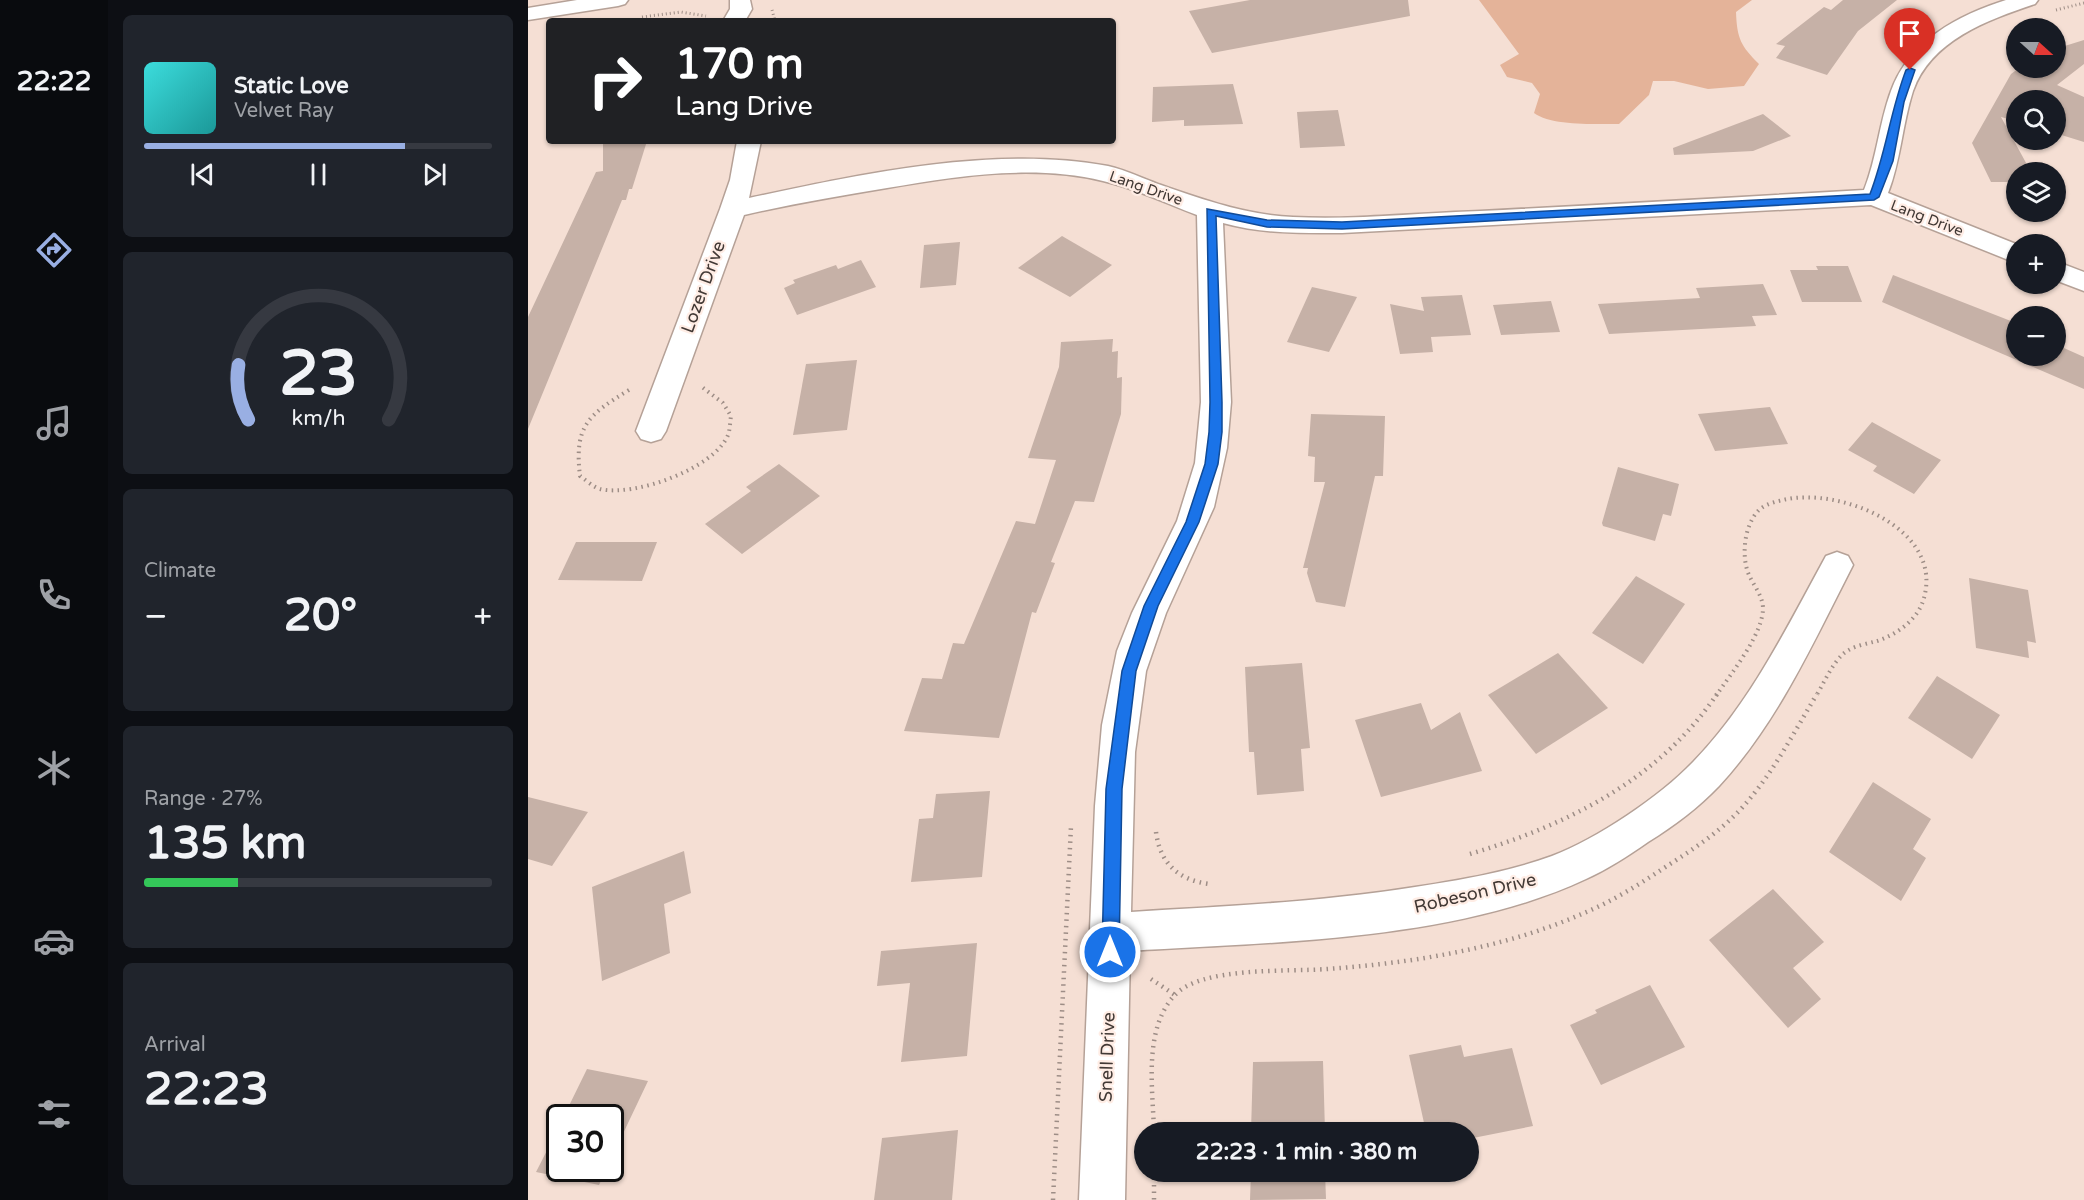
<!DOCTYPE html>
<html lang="en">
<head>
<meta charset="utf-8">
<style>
	:root { --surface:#171b24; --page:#20242c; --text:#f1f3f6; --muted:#9ea1a6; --line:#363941; --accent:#99afe3 }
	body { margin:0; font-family:"Varela Round",sans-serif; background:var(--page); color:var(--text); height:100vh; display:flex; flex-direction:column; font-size:22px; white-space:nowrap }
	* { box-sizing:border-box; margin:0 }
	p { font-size:20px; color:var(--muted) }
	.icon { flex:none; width:33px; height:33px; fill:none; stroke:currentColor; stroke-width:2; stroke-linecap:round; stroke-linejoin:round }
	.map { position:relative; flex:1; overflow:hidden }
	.panel { display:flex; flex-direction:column; gap:15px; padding:15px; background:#0d0f14; width:420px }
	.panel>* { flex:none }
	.hud { position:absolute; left:18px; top:18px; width:570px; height:126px; border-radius:6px; box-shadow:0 2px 4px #0004; background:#202124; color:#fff; overflow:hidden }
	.needle { width:39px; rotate:111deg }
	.tools { position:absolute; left:1478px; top:18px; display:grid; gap:12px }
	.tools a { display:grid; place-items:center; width:60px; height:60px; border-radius:50%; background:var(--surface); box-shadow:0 2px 4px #0004; font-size:30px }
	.speed { position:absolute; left:18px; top:1104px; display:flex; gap:12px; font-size:30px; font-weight:700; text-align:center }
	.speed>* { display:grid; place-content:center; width:78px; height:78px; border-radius:50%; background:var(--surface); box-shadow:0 2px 4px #0004; line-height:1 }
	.speed .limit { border:3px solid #111; border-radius:9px; background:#fff; color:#111 }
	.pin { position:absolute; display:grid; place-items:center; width:51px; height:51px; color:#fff; margin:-62px -26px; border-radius:50% 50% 50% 0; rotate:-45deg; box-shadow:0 0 6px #0007 }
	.pin .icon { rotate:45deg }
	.me { position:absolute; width:66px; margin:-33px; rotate:0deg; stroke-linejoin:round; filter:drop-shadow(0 0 4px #0008) }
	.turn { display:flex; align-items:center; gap:21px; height:126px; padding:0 30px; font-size:27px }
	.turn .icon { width:78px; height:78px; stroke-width:2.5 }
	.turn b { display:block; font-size:42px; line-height:51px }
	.big { font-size:45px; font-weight:700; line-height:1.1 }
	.panel .tile { flex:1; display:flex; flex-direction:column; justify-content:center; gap:9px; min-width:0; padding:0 21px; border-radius:9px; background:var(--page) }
	.panel .dial { align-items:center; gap:0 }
	.dial svg { height:156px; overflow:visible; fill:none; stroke:var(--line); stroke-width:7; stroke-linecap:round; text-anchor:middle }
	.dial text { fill:var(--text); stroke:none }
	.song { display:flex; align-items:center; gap:18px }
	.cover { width:72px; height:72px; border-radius:9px; background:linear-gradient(135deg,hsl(180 70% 55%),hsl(180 70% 35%)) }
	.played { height:6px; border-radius:3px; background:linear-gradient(90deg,var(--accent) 75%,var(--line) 75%) }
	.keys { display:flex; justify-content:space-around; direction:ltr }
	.heat { display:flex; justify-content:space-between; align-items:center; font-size:33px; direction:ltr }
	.charge { height:9px; border-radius:4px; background:linear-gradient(90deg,#34c759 27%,var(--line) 0) }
	.trip { position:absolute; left:606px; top:1122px; width:345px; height:60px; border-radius:30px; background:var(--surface); box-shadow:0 2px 4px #0004; font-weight:700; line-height:60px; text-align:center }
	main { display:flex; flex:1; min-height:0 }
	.menu { display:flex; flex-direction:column; width:108px; justify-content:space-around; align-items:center; background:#090b0e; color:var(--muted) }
	.menu .icon { width:42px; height:42px }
	.menu .selected { color:var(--accent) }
	.menu b { font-size:27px; color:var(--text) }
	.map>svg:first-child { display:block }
	.green { fill:#e4b399 }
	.building { fill:#c6b1a7 }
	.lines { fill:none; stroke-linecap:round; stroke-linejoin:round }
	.minor-casing { stroke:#b5a197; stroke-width:3 }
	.major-casing { stroke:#b5a197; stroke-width:3 }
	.path-far2 { stroke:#9d8d86; stroke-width:3; stroke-dasharray:1 3; stroke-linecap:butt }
	.path-far1 { stroke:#9d8d86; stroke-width:4; stroke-dasharray:1.5 4.5; stroke-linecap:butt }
	.path { stroke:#9d8d86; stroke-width:4.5; stroke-dasharray:1.5 5; stroke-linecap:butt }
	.minor { fill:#fff; fill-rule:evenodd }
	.major { fill:#fff; fill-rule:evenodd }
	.route { fill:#1a73e8; stroke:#114b97; stroke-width:1.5 }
	.labels { text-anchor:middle; stroke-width:4.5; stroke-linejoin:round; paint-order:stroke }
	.far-street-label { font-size:15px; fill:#423935; stroke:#ffede5 }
	.street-label { font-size:18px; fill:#423935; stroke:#ffede5 }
</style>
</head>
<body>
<main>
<nav class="menu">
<b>22:22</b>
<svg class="icon selected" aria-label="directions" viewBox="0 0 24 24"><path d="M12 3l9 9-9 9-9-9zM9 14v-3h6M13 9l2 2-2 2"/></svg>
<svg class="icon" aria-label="music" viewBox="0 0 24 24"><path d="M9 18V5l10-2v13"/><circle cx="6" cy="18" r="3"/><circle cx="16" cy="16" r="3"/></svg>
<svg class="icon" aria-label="phone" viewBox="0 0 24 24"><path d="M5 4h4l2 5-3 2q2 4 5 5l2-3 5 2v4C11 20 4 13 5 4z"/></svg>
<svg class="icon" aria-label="climate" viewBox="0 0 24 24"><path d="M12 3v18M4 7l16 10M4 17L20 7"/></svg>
<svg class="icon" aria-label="car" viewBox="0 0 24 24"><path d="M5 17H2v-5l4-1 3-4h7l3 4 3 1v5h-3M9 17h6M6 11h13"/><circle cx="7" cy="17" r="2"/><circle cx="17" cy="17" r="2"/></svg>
<svg class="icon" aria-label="filters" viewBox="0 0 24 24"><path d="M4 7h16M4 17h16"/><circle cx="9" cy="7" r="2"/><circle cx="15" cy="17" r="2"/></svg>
</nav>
<section class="panel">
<div class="tile">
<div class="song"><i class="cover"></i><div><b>Static Love</b><p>Velvet Ray</p></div></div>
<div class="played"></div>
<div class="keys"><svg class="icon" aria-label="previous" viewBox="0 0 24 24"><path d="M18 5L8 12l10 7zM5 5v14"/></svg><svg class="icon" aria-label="pause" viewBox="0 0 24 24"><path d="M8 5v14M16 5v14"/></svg><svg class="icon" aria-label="next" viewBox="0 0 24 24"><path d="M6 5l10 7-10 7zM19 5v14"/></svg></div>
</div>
<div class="tile dial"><svg viewBox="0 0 100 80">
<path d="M14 69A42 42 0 1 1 86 69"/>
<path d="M14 69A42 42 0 0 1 9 41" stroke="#99afe3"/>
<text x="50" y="56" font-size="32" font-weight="700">23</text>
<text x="50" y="72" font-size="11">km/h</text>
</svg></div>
<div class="tile"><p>Climate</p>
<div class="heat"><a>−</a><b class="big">20°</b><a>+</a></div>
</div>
<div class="tile"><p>Range · 27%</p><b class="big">135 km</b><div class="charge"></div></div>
<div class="tile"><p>Arrival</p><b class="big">22:23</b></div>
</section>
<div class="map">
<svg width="1556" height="1200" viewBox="0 0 1556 1200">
	<rect width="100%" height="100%" fill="#f5dfd4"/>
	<path class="green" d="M951,0H1224L1208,12C1209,39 1213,46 1231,64L1216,86L1180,89L1146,81H1125L1121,95L1091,124C1069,124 1023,126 1006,113L1012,94L1004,83L979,77L972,65L991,54Z"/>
	<g class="building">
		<path d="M722,0H880L882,16L684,53L661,11Z"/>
		<path d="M1315,0H1369L1330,31L1299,75L1248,58L1257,46L1248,44L1296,7L1303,10Z"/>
		<path d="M1556,40V64L1529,85L1556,97V142L1527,133V100H1488V121L1473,117L1503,172H1488V182H1463L1444,143L1483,74L1491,68H1527V49Z"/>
		<path d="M705,84L715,124L656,126V120L624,122L625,87Z"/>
		<path d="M810,110L817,146L772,148L769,112Z"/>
		<path d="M1235,114L1263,136L1225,151L1146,155L1145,148Z"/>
		<path d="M75,141H119L104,189H101L98,200H94L0,429V317L68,172L75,171Z"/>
		<path d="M534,236L584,265L542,297L490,268Z"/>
		<path d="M432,242L428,285L392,288L396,245Z"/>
		<path d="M333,260L348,287L269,315L256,288L267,283L265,280L308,265L310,269Z"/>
		<path d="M1288,266H1320L1334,302H1274L1262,270H1290Z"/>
		<path d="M1365,275L1488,323V356H1527V344L1556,357V389L1354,302Z"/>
		<path d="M1235,284L1249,315L1224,316L1228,326L1081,334L1070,304L1172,298L1168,288Z"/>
		<path d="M784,287L829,297L801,352L759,342Z"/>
		<path d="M934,295L943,335L903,337L905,352L872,354L862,304L896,311L893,297Z"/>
		<path d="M1023,301L1032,332L973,335L965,305Z"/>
		<path d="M585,339L584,352L590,351L589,378L594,377L593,414L566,502L547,501L523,562L527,563L508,613L504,612L471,738L376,731L394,678L414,679L425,643L436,644L488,521L507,524L528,460L500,458L531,367L533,342Z"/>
		<path d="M329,360L319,430L265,435L278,364Z"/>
		<path d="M1242,407L1260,444L1187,451L1170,414Z"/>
		<path d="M783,414L857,416L855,476H847L817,607L788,602L779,573L780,568H775L797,482H786L787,457L780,456Z"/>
		<path d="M1344,422L1413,460L1386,494L1345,471L1349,466L1320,450Z"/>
		<path d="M251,464L292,496L214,554L177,524L223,491L218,487Z"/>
		<path d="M1090,467L1151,484L1143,516L1135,514L1127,541L1075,526L1074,523Z"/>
		<path d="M48,542H129L114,581L30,580Z"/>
		<path d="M1108,576L1157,604L1115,664L1064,633Z"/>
		<path d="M1441,578L1500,590L1508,643L1499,641L1501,658L1448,648Z"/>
		<path d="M1030,653L1080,708L1008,754L960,695Z"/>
		<path d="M774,663L782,748L773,749L776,791L729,795L726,752H721L717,667Z"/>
		<path d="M1409,676L1472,715L1444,759L1380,718Z"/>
		<path d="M893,703L903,730L932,712L954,771L853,797L827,720Z"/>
		<path d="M1345,782L1403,819L1385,849L1398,858L1373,901L1301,852Z"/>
		<path d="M462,791L454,877L383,882L391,819L405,818L408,794Z"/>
		<path d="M0,797L60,812L24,866L0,859Z"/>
		<path d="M156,851L163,893L136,904L142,953L74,981L64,887Z"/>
		<path d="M1245,889L1296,942L1265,968L1293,999L1260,1028L1181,940Z"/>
		<path d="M449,943L439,1056L373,1062L382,983L349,986L353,951Z"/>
		<path d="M1122,985L1157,1047L1073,1085L1042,1025L1069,1013L1067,1010Z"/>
		<path d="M933,1045L936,1057L984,1048L1005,1126L940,1139V1132H898L881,1055Z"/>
		<path d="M795,1061L797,1132H723L725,1062Z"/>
		<path d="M59,1069L120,1081L82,1161V1118H35Z"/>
		<path d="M32,1125V1168H79L71,1185L8,1172Z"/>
		<path d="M430,1130L424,1200H346L354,1138Z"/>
		<path d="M723,1172H797L798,1199L722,1200Z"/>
	</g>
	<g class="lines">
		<defs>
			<g id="minor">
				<path d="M202,0H222L224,9L217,21H195L202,9Z"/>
				<path d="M1478,0H1510L1507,4C1460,20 1403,40 1385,91C1374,125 1373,160 1360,193L1488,244V263L1343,205L814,233C774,233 734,234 695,223L703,402L699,448L686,507L638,613L618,671L607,752L603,912C698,906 793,902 887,887C933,880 980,872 1024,856C1069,839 1133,796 1166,761C1223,702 1259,627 1298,556L1309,552L1320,556L1325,565C1286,641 1250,722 1191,786C1170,808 1146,826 1120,842C1100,856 1080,869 1058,879C926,941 746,942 602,951L597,1200H551L567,806L574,725L589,651L604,613L649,521L667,463L673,402L669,215C639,204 607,188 575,181C505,164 429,176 359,188C311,196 263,204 216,215L138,431L133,439L123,442L113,439L108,431L192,209L202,180L209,141H233L221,198C333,174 467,145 580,166C598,170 616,179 633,185C677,200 718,215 765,217C827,220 890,213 952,211C1080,205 1208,197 1336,190C1349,158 1351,123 1363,91C1381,41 1430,15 1478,0Z"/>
				<path d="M1527,261L1556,272V291L1527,280Z"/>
			</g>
			<path id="major" d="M49,0H100L97,4L90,6L0,20V8Z"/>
		</defs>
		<use href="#minor" class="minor-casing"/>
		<use href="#major" class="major-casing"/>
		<g class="path-far2">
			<path d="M244,10L247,21"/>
			<path d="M1528,10L1556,3"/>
			<path d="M114,17L153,12L178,16"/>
		</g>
		<g class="path-far1">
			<path d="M101,390C60,415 46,426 52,476C58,480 65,487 72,489C106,497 186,469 200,435C202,430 202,422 203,416L195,403L174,387"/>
			<path d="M1188,696C1203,673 1234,636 1235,609C1235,596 1226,586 1221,575C1213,557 1216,526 1230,511C1237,504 1246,502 1255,500C1311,486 1419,529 1395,601C1389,620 1368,635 1349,641C1338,644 1324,646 1315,654C1304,664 1296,683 1288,696"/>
		</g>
		<g class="path">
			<path d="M628,832C632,863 650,880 681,884"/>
			<path d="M942,854C1039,825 1131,780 1189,694"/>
			<path d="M623,979L647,995"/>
			<path d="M626,1132C625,1090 615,1030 646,996C672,966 760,972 799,969C885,963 977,948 1056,913C1085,901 1112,884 1139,866C1164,850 1190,833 1211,811C1243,777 1265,734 1289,694"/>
			<path d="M626,1172V1200"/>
			<path d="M525,1200L543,826"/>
		</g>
		<use href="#minor" class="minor"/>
		<use href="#major" class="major"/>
	</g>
	<path class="route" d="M1382,68L1387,70L1376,102L1365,161L1351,197L1346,200L814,229L739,227L688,216L694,402V432L690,464L671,522L630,606L608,671L594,789L591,952L588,958L582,960L576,958L574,952L578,789L594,671L616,606L658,522L677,464L681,432L682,402L679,209L739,220L814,222L1342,194C1358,153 1362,112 1378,70Z"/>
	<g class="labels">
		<g class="far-street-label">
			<text transform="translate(618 188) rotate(19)" y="5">Lang Drive</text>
			<text transform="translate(1399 218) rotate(21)" y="5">Lang Drive</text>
		</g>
		<g class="street-label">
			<text transform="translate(175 287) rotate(-70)" y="6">Lozer Drive</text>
			<text transform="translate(947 893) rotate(-13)" y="6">Robeson Drive</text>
			<text transform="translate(579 1057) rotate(-88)" y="6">Snell Drive</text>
		</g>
	</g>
</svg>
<div class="tools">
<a><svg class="needle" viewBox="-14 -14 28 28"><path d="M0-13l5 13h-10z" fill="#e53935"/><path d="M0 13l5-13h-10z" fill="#9ea1a6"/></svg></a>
<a><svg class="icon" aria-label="search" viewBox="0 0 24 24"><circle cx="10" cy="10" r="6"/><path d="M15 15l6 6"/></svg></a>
<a><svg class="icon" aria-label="layers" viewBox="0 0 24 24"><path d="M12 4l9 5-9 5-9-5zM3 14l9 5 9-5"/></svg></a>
<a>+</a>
<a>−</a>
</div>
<div class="speed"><div class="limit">30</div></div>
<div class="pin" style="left:1382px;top:70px;background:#d93025"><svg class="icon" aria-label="arrive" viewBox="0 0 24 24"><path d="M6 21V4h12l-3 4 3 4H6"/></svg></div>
<svg class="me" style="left:582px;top:952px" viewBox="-20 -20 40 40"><circle r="17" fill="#1a73e8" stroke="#fff" stroke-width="3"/><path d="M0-11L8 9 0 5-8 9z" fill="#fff"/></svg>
<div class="trip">22:23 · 1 min · 380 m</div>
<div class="hud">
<div class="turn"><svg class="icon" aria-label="right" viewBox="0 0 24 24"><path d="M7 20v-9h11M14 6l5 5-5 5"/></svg><div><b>170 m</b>Lang Drive</div></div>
</div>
</div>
</main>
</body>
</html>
